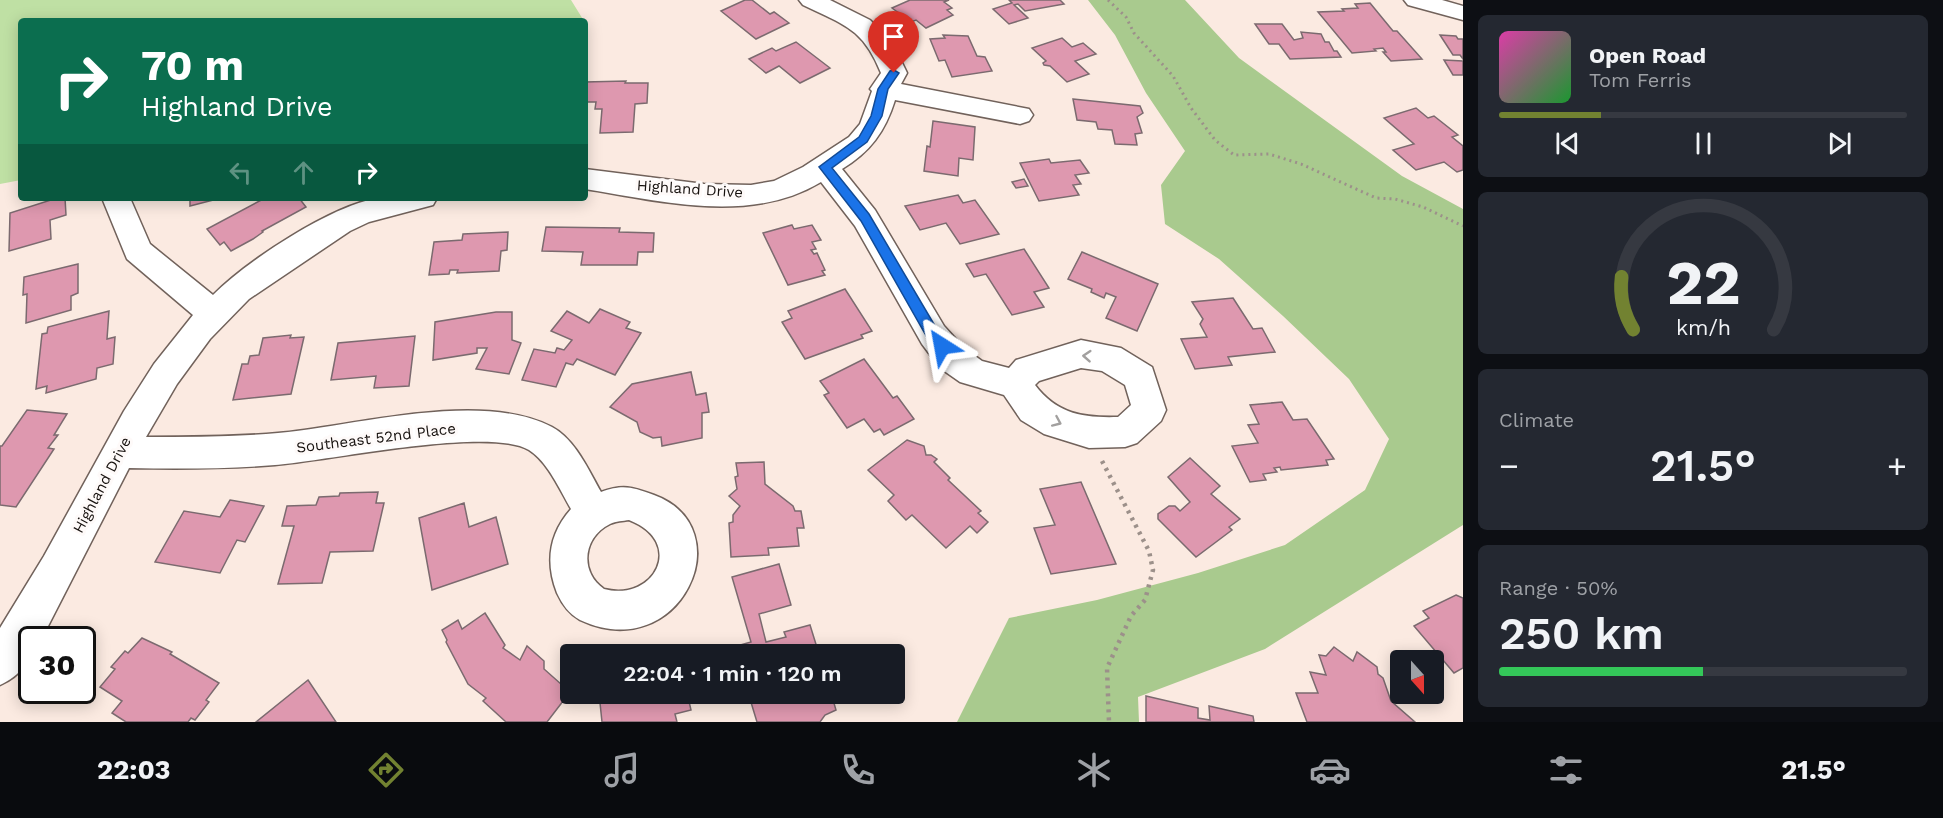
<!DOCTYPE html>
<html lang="en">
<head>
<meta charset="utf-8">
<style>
	:root { --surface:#171b24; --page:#242831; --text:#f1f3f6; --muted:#9ea1a6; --line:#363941; --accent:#728231 }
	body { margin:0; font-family:"Work Sans",sans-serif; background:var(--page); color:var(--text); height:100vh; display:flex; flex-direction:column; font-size:22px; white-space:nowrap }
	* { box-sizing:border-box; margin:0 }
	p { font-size:20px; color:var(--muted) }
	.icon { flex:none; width:33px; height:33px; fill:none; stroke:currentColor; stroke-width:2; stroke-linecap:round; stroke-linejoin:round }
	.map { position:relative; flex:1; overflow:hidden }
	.side { display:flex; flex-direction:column; gap:15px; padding:15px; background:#0d0f14; width:480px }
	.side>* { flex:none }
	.banner { position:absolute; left:18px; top:18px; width:570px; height:183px; border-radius:6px; box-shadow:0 3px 15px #0003; background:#0b6e4f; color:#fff; overflow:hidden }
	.needle { width:39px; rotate:159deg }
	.fabs { position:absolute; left:1390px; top:650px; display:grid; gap:12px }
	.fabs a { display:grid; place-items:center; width:54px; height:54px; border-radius:6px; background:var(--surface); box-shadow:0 3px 15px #0003; font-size:30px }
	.speed { position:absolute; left:18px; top:626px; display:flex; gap:12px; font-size:30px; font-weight:700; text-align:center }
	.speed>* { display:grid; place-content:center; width:78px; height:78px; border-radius:50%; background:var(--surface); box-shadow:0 3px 15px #0003; line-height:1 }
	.speed .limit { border:3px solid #111; border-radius:9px; background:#fff; color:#111 }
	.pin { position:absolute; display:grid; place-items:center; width:51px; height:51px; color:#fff; margin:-62px -26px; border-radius:50% 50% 50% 0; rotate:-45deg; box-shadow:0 0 6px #0007 }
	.pin .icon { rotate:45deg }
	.me { position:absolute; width:66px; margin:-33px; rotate:326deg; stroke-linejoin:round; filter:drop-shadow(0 0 4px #0008) }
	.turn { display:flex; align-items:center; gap:21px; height:126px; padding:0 24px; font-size:27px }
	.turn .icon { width:78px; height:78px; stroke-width:2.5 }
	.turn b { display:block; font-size:42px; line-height:51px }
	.lanes { display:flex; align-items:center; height:57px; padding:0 24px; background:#0003; justify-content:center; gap:30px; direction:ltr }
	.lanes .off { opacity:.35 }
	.big { font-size:45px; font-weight:600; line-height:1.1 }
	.side .card { flex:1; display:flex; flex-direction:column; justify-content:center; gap:9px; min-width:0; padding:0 21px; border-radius:9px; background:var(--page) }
	.side .dial { align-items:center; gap:0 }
	.dial svg { height:156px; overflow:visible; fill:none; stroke:var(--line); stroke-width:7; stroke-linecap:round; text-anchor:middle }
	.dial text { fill:var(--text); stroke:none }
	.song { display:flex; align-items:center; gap:18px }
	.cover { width:72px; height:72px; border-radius:9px; background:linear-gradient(135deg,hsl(320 70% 55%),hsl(130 70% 35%)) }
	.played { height:6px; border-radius:3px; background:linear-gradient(90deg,var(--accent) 25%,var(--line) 25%) }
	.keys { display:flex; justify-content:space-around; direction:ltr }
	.heat { display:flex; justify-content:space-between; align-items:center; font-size:33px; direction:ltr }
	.charge { height:9px; border-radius:4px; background:linear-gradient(90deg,#34c759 50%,var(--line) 0) }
	.trip { position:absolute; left:560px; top:644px; width:345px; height:60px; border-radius:6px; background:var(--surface); box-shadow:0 3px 15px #0003; font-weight:600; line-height:60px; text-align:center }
	.dock { display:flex; height:96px; justify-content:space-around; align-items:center; background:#090b0e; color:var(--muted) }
	.dock .icon { width:42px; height:42px }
	.dock .selected { color:var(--accent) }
	.dock b { font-size:27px; color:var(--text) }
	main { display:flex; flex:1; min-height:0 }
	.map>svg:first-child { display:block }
	.green { fill:#bfe0a4 }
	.forest { fill:#a9ca8e }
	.building { fill:#de98af; stroke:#7b6a6f; stroke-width:1.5 }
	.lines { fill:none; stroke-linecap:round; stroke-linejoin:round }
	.minor-casing { stroke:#71625b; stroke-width:3 }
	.path-far1 { stroke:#9c908a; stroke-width:3; stroke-dasharray:2 4; stroke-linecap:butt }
	.path { stroke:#9c908a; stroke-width:4.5; stroke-dasharray:3 5; stroke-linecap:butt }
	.minor { fill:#fff; fill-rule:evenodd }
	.oneway { stroke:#a2a09f }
	.route { fill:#1a73e8; stroke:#114b97; stroke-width:1.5 }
	.labels { text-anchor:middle; stroke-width:6; stroke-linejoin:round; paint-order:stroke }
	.street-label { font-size:15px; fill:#16110e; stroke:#fefaf9 }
</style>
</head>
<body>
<main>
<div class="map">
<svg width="1463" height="722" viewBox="0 0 1463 722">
	<rect width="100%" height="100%" fill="#fbeae1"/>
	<path class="green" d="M0,0H571L584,21H21V180L0,184Z"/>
	<path class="forest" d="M1088,0H1185L1239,58L1402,176L1463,209V525L1265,649L1138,697L1139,722H957L1009,618L1097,600L1198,573L1285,545L1365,490L1389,439L1349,379L1283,316L1219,259L1165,224L1161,185L1185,151L1146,93L1115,35Z"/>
	<g class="building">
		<path d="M745,0H752L770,14L774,12L789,23L756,39L721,11Z"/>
		<path d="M910,0H949L944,2L952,8L947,10L953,15L926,28L916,20L911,22L892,8Z"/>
		<path d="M1009,0H1060L1064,4L1025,11L1018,4L1014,5L1028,18L1009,24L993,9L1012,3Z"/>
		<path d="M1370,3L1393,31H1397L1422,59L1391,61L1383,52H1386L1383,48L1374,49L1376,51L1352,53L1318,12L1344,11L1342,9L1358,8L1355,4Z"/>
		<path d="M1255,24H1282L1294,40L1303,38L1301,32L1321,34L1325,42H1329L1334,51H1337L1341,57L1290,59L1279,44H1269Z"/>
		<path d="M943,35L968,36L977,56L985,57L992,71L952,77L945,60L939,61L930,39L945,38Z"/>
		<path d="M1440,35L1456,36L1458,39H1463V59L1460,55H1453Z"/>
		<path d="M1062,38L1072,47L1083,43L1096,54L1075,61L1089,74L1067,82L1050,66L1044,65L1043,63L1046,61L1032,48Z"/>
		<path d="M796,42L830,68L800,83L779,66L766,73L749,59L772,48L776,51Z"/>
		<path d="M1444,60L1463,61V75H1453Z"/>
		<path d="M626,81L625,83H648L647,103L635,104L633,132L600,133L602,109H595L596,102H585V82Z"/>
		<path d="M1073,99L1140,106L1143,113L1137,117L1142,133L1135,134L1137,145L1115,144L1112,130L1098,129L1096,122L1077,120Z"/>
		<path d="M1416,108L1428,118L1434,116L1458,135L1452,137L1463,146V170L1457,172L1444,162L1416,170L1393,150L1414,144L1384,118Z"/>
		<path d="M933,121L975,127L973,160L959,158L958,176L924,171L927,146L930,147Z"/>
		<path d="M1049,159L1051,163L1080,160L1089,173L1075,175L1081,184L1073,185L1079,195L1039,201L1020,163Z"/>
		<path d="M1024,179L1028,186L1016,188L1012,182Z"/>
		<path d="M958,195L963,203L975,200L999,234L960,244L946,223L920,230L905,206Z"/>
		<path d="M57,198H65L66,215L50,220L51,239L9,251L10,213Z"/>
		<path d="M190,198H221L190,206Z"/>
		<path d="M265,198H299L306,207L262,231L263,232L253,239L231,251L224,242L220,245L207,229Z"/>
		<path d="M792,225L794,229L812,225L821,240L812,242L816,249L811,250L814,254L817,253L825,270L822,271L825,275L788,285L763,233Z"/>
		<path d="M546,227L620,228L619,232L654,233L653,252H638L637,265H581L583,252L542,251Z"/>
		<path d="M508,232L507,250L501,251L499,271L457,273L458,270H450L449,274L429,275L434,242L462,240L463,234Z"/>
		<path d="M1024,249L1049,288L1034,292L1044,307L1012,315L986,274L974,277L966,264Z"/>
		<path d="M1082,252L1158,284L1137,331L1106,318L1116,297L1106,293L1104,298L1091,292L1092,289L1068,279Z"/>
		<path d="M78,264V293L71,296V310L26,323L27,294L23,295L24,277Z"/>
		<path d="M845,289L872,331L861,335L863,338L805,359L782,322L792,318L788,311Z"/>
		<path d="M1233,298L1253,329L1262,328L1275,352L1228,357L1232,365L1195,369L1181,339L1207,337L1200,324L1203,319L1192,302Z"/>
		<path d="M600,309L630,322L626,328L641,333L615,375L577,359L573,365L566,363L556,387L522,380L534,349L555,353L557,348L564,350L572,340L551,331L567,311L589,323Z"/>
		<path d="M109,311L107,339L115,337L113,364L97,368L96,379L46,393L47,386L36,389L42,334L47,333L48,327Z"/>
		<path d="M496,312H512V340L521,343L509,374L476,369L487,348H477V353L433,360L435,322Z"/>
		<path d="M291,335L290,338L304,337L291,394L233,400L242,364H248L250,356L259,355L263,338Z"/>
		<path d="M415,336L409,386L374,388L376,376L331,380L338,343Z"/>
		<path d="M864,359L893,398L897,396L914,419L884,435L880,429L874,432L864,419L847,428L824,395L829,393L820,381Z"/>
		<path d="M691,372L696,395L706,393L709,412L702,413V438L662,446L661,437L653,438L640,432L637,422L610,407L632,384Z"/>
		<path d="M1282,402L1293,420L1307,419L1334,459L1326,460L1328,465L1281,470L1280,467L1274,468L1277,472L1263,474L1266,480L1250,482L1232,446L1258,443L1248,425L1259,424L1250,405Z"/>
		<path d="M27,410L67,414L54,435H58L48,448L54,449L16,507L0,505V446H2Z"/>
		<path d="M907,440L924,446L926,455H931L937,459L934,462L950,478L948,480L981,511L978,513L988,522L977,533L970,526L946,548L912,515L906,520L888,501L894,495L868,470Z"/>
		<path d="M1190,458L1220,486L1211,494L1240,519L1229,527L1232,530L1196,557L1158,519V514L1169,506H1175L1180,511L1190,502L1168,477Z"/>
		<path d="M764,462L765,484L793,506L795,511H801L804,528H797L799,546L768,548L769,555L731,557L729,523L733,522V515L740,506L729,496L737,489L735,477L738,476L736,463Z"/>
		<path d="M1081,482L1116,564L1051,574L1034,528L1055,525L1040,489Z"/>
		<path d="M378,492L376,503H384L373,551L330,552L322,583L278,584L294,526H282L287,506L316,505L319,497L339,496L340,493Z"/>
		<path d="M230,500L264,506L245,542L237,540L220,573L155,562L184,511L220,517Z"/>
		<path d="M464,503L469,527L496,517L508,564L432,590L419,518Z"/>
		<path d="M779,564L791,605L759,614L766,642L786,637L784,632L810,625L819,654H727L726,649L751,642L732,577Z"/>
		<path d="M1456,595L1463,598V668L1454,673L1414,626L1429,618L1423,611Z"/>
		<path d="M485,613L505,645L503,648L520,660L527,646L544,661V669L570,692L547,722H506L483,701L486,698L468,684L446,642L447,640L442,630L458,620L462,629Z"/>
		<path d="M142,638L172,652L170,654L219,683L206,700L209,702L195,720L191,718L188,722H126L112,713L122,701L100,687L115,669L111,667L125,651L128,653Z"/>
		<path d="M1334,647L1353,661L1357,652L1377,667L1378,674L1383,678L1391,701L1415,722H1307L1296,693H1318L1310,672L1326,675L1319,655L1326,656Z"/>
		<path d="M308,680L336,722H256Z"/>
		<path d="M599,693H687L691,710L675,714L677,722H602Z"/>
		<path d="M738,693H831L836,710L825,715L820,722H757L750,699L740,702Z"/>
		<path d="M1146,696L1198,708V718L1210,720L1209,706L1253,716L1254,722H1146Z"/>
	</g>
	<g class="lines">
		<defs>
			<g id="minor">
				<path d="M799,0H830L870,20L892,42L907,73L901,84L1029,109L1033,115L1029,121L1020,124L895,100C885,132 870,152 842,169L875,210L944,326L964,348L982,361L1009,368L1016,360L1081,340L1121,348L1152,367L1166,410L1161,421L1137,443L1125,447L1089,448L1044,434L1021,420L1004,395L960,382L940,368L922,344L855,226L821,182C750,225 661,201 585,189V169L704,184L751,185L774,181L803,167L849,137L860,124L872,91L870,89L881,73C863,28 844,25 803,5ZM1081,368L1102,371L1125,385L1131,405L1118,417C1083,418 1057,414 1035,385L1039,381Z"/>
				<path d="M1404,0H1442L1463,6V20L1408,5Z"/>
				<path d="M102,198H130L150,244L213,295C247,261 330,206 378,198C397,195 418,198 437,198L433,205L369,222L350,231L249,299L210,339L177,384L146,437C190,437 234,437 278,433C356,426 481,390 552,427C575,439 589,471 601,492C623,484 632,487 654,495C744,528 680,667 580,620C569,614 562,604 557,593C545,562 549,534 571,509C560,490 548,462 529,450C489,426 327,461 275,465C227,469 178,469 129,468L45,632L40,639H32C32,661 20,676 0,685V628L44,556L124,411L154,364L193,315L127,259ZM629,520C686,542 655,602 604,589C579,572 583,537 610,524C616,521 623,521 629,520Z"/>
			</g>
		</defs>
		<use href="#minor" class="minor-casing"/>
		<path class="path-far1" d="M1108,0L1126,17L1134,33L1173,76L1191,108L1215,140L1234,155L1269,154L1301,164L1376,198L1395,199L1423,207L1463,226"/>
		<path class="path" d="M1102,461L1149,551L1153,570L1145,600L1131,616L1107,668L1109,722"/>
		<use href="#minor" class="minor"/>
	</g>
	<defs><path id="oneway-chevron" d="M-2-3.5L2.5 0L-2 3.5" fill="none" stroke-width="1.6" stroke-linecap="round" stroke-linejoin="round" transform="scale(1.5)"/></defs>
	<g class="oneway">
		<use href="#oneway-chevron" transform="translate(1087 356) rotate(-176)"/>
		<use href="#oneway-chevron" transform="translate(1057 422) rotate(24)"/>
	</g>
	<path class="route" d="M894,70L899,73L888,89L882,116L867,142L832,168L869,214L938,331L949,346L947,350C938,354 934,346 928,339L861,221L819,167L859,137L871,116L878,89L890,71Z"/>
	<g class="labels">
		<g class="street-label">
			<text transform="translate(690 189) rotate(4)" y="5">Highland Drive</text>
			<text transform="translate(376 438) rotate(-7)" y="5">Southeast 52nd Place</text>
			<text transform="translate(102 485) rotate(-62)" y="5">Highland Drive</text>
		</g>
	</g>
</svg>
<div class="fabs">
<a><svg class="needle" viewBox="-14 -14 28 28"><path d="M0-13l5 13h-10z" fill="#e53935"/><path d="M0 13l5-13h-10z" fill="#9ea1a6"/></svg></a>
</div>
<div class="speed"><div class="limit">30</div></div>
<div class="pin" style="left:894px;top:73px;background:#d93025"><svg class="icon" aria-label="arrive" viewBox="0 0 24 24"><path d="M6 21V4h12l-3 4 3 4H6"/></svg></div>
<svg class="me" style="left:942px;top:346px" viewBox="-20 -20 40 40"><path d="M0-17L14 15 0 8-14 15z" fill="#1a73e8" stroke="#fff" stroke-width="4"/></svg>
<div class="trip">22:04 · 1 min · 120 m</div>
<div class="banner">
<div class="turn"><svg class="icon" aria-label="right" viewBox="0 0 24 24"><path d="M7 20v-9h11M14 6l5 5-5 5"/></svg><div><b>70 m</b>Highland Drive</div></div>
<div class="lanes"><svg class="icon off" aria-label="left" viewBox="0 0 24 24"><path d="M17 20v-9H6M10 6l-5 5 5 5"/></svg><svg class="icon off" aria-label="ahead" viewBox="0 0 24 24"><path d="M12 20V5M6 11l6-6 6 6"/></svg><svg class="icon" aria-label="right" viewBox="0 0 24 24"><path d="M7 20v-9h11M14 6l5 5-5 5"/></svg></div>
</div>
</div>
<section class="side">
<div class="card">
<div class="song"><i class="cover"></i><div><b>Open Road</b><p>Tom Ferris</p></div></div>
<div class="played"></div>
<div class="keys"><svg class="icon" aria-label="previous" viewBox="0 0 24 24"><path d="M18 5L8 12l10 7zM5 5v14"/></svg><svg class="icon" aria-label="pause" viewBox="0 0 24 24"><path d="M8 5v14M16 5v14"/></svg><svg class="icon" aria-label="next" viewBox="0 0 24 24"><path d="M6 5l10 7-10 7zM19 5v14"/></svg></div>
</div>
<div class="card dial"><svg viewBox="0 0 100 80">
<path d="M14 69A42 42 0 1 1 86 69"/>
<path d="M14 69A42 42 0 0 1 8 42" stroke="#728231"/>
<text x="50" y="56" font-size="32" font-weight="700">22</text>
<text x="50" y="72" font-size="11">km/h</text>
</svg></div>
<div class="card"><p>Climate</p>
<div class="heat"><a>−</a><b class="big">21.5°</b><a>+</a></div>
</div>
<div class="card"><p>Range · 50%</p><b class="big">250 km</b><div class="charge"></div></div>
</section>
</main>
<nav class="dock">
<b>22:03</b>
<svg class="icon selected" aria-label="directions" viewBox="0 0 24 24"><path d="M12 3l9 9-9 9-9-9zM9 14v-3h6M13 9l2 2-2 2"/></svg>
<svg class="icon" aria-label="music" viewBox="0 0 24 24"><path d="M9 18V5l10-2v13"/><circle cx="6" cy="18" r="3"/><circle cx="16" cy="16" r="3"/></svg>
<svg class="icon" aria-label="phone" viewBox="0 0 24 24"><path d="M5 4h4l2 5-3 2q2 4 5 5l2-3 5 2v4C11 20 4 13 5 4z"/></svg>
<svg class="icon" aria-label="climate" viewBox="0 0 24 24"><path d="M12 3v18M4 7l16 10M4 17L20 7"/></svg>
<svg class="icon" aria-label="car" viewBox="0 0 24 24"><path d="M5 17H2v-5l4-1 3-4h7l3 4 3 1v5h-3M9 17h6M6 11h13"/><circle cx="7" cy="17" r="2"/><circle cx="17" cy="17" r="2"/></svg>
<svg class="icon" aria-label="filters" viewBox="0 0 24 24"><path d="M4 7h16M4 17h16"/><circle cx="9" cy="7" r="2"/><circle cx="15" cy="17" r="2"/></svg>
<b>21.5°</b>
</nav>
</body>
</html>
